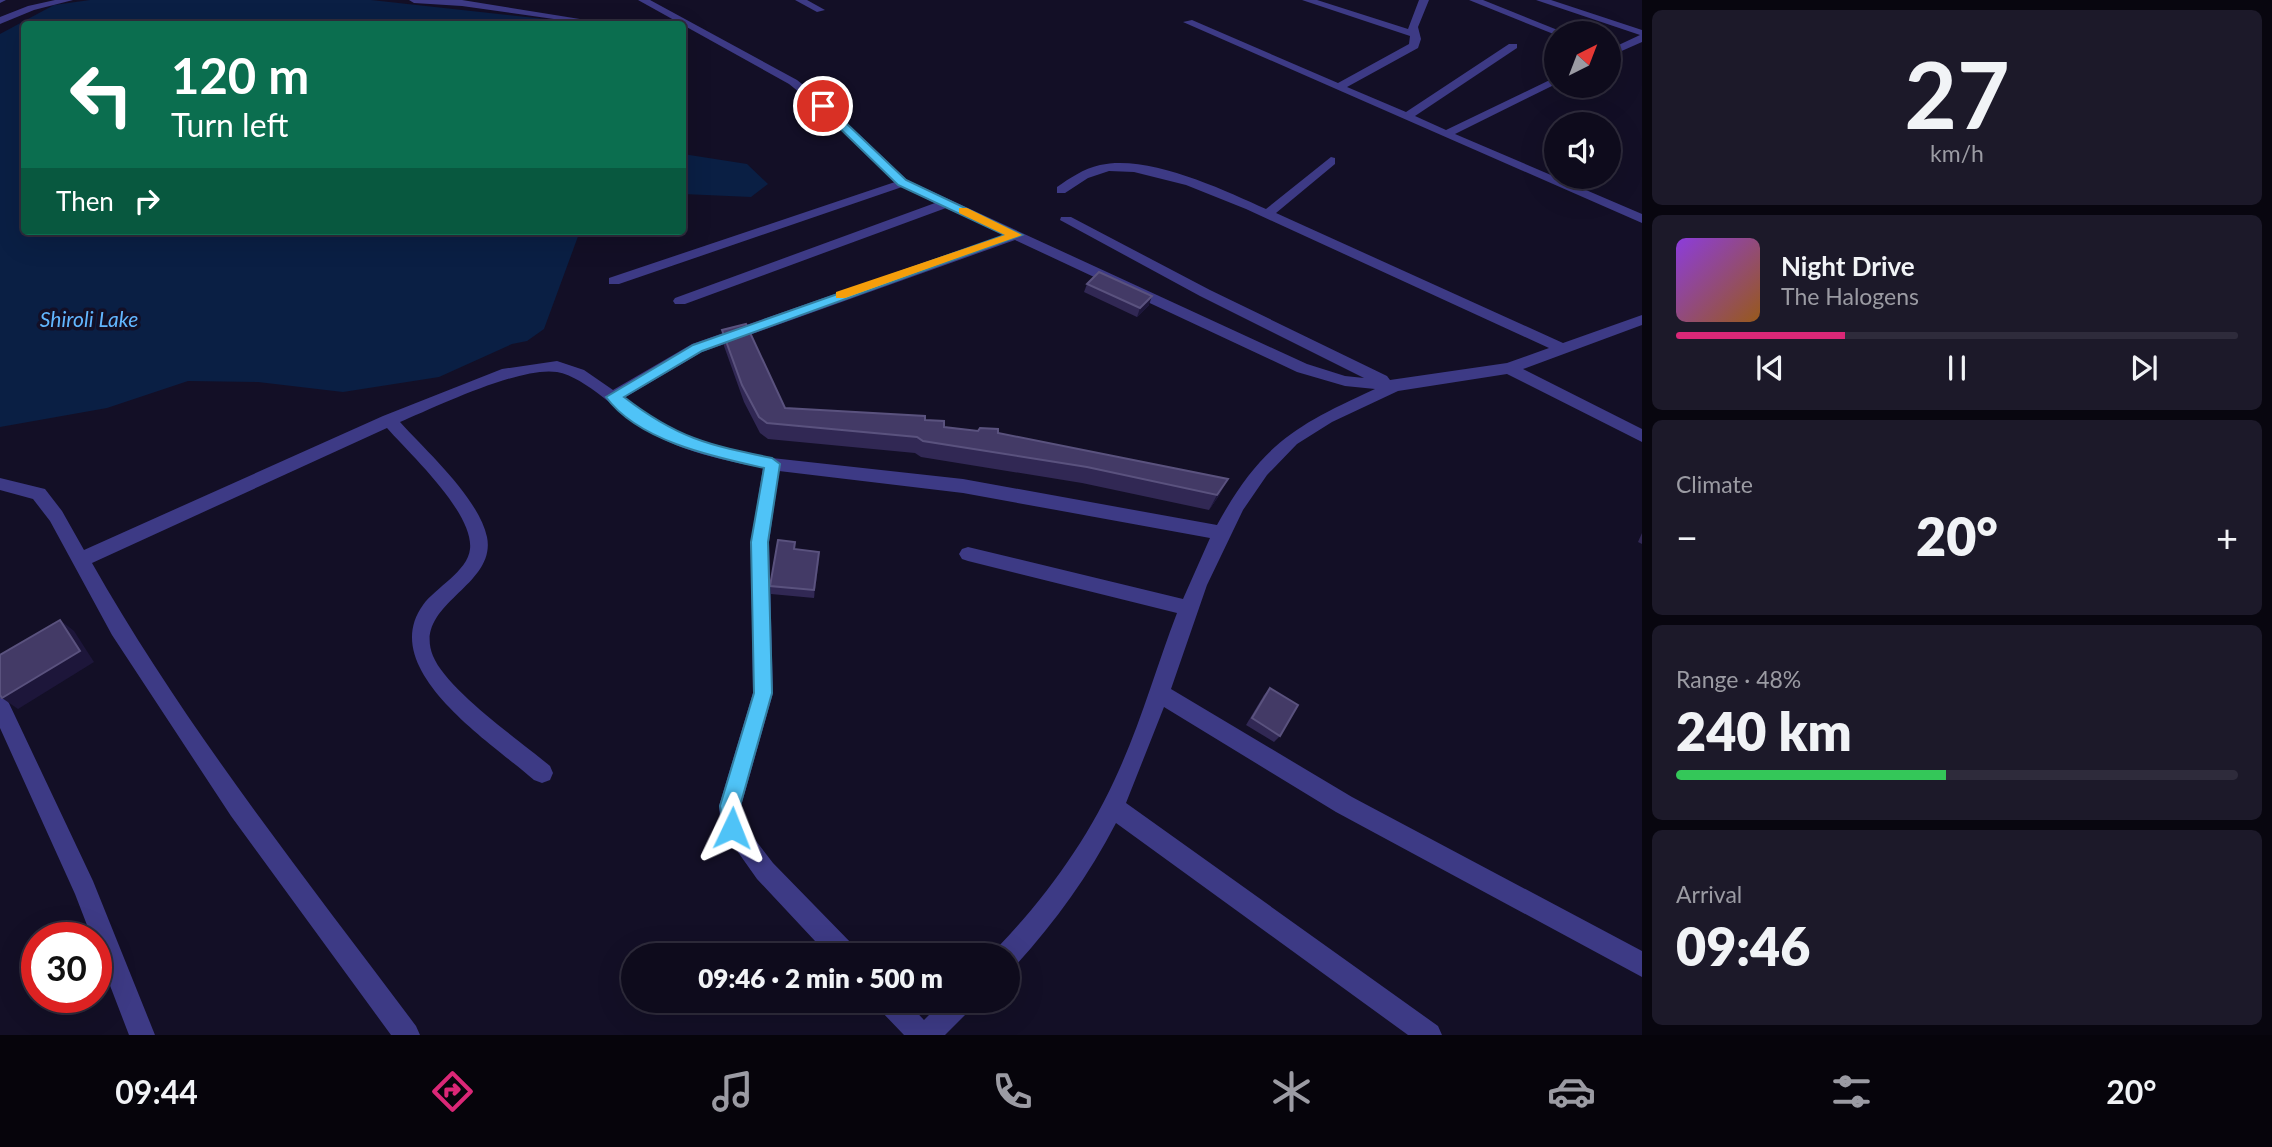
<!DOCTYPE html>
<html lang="en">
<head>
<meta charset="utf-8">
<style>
	:root { --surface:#0e0b1c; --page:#1c1929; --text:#f1f3f6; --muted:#9b9ba3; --line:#2e2b3b; --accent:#db2777 }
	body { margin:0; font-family:Lato,sans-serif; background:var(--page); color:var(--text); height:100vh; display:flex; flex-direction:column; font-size:26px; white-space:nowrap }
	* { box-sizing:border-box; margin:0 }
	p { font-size:23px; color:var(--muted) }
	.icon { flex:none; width:38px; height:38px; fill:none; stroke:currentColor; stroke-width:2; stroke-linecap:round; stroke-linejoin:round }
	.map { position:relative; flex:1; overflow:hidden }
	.panel { display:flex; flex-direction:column; gap:10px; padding:10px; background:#08060f; width:630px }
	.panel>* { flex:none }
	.top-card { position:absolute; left:21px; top:21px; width:665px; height:214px; border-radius:7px; box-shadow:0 7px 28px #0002,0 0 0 2px var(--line); background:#0b6e4f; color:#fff; overflow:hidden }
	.needle { width:46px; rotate:42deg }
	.buttons { position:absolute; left:1544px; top:21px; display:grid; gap:14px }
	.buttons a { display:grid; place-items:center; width:77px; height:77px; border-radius:50%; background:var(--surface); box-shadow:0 7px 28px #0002,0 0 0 2px var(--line); font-size:35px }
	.speed { position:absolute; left:21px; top:922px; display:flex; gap:14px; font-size:35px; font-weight:700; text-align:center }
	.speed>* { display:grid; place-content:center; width:91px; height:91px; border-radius:50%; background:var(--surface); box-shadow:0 7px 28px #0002,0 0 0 2px var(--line); line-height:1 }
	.speed .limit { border:10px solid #d22; background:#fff; color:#111 }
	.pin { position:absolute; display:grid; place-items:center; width:60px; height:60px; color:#fff; margin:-30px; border:4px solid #fff; border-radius:50%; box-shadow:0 2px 7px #0007 }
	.me { position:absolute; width:77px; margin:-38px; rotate:2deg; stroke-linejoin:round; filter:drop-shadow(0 0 5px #0008) }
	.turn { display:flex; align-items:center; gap:24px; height:147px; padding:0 35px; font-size:32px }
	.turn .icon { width:91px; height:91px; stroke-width:2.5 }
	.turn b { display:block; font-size:49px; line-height:60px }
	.then { display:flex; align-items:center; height:66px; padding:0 35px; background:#0003; gap:14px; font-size:26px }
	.big { font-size:52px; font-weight:800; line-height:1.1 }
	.panel .tile { flex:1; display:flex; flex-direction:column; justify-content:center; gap:10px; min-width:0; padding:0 24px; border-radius:10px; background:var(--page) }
	.panel .dial { align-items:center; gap:0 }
	.dial b { font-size:91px; line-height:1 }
	.song { display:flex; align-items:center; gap:21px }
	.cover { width:84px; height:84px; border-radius:10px; background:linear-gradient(135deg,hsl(270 70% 55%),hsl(30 70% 35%)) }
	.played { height:7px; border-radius:4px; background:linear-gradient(90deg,var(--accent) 30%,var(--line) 30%) }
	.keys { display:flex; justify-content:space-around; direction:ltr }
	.heat { display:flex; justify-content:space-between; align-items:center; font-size:38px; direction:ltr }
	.charge { height:10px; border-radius:5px; background:linear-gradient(90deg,#34c759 48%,var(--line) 0) }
	.trip { position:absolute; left:621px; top:943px; width:399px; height:70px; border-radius:35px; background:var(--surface); box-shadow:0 7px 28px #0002,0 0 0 2px var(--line); font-weight:800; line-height:70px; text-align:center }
	.tabs { display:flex; height:112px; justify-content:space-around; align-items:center; background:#06040b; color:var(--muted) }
	.tabs .icon { width:49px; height:49px }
	.tabs .on { color:var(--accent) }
	.tabs b { font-size:32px; color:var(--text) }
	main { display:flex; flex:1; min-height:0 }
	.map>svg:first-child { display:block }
	.water { fill:#0a1f44 }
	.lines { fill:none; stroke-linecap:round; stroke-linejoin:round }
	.minor { fill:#3d3a85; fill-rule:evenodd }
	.wall { fill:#312854 }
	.shaded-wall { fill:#1d163a }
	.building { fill:#433a66; stroke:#5a527e; stroke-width:2 }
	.route { fill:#4fc3f7; stroke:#337fa1; stroke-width:2 }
	.slow { fill:#f59e0b }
	.labels { text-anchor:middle; stroke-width:7; stroke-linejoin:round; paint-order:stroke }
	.water-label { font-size:21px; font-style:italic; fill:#62b6ff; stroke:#130f26 }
</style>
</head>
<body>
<main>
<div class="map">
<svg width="1642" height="1035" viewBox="0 0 1642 1035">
	<rect width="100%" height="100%" fill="#130f26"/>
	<g class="water">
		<path d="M90,0H371L590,24H24V231H580L544,329L527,341L512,344L439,377L343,392L258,382L188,381L107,408L0,427V34L54,5Z"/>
		<path d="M683,154L747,164L768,184L751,197L683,194Z"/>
	</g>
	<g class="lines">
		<g class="minor">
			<path d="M0,0H6L0,3Z"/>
			<path d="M55,0H73L34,10L0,24V17L28,6Z"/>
			<path d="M409,0H462L611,24H589L462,6L414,3Z"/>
			<path d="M638,0H650L797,80L827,104L907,180L1307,364L1345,376L1364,378L1200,296L1060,220L1061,217H1071L1210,290L1387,376L1390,380L1507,363L1549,348L1246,209L1186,185L1134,172L1109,171L1088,178L1065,193H1057V187C1070,178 1083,169 1100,165C1148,154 1222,189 1266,209L1331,157L1335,158V164L1276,213L1563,343L1642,315V325L1523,369L1642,429V442L1507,374L1398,391L1332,422L1297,444L1267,475L1243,510L1207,585L1171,689L1352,797L1642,951V977L1336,812L1164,707L1126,803L1438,1026L1442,1035H1408L1116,823C1089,875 1056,921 1016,965L1008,968V956H995L998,947C1048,895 1090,836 1119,770C1142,719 1157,665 1177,613L968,561L962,559L959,554L962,549L968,547L1183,599L1210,538L963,493L779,471L769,542L773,693L741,806L743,824L773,863L855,947L858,956H829L757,879L721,828L719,806L753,693L751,542L763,468C723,460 682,452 646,430C621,415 586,377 557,372C520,366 436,407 400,422C427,452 478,497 487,537C497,587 412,604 433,656C447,690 520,741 550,766L553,773L550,780L542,783L534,780C492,743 376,670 423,605C435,588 468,571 470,549C474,513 410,454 387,428L92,563C185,727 303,875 416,1026L420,1035H391L231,816L112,635L50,521L33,499L0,490V478L45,489L62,511L84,550L383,416L502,369L557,361L584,370L613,390L692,344L1004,235L946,208L685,304H675L673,301L675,298L935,203L902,187L619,284H609V278L895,182L819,108L789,84ZM1015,240L1297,372L1345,386L1375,389C1294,426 1261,445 1217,525L963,479L772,458L708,445L659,423L624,398L702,352Z"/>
			<path d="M795,0H807L825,10L817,12Z"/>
			<path d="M1302,0H1317L1408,29L1419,0H1429L1418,27L1421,39L1418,48L1347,87L1406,112L1509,44H1517V48L1415,116L1446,130L1556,77V84L1455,134L1642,214V223L1183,22L1192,20L1338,83L1409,44L1410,36Z"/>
			<path d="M1469,0H1483L1565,33L1556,35Z"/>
			<path d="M1536,0H1551L1642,30V42L1608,57V50L1640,35Z"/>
			<path d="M0,697L7,699L93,881L155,1035H129L96,949V938H92L75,894L0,728Z"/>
			<path d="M877,1001H906L924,1020L943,1001H973L970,1010L945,1035H904L880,1010Z"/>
		</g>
	</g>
	<g class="wall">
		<path d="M1087,284L1149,305L1137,317L1084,292Z"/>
		<path d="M722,330L785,408L925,420L944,427L998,433L1220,494L1209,510L1082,483L921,457L915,453L768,439L760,433L744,402L724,346Z"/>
		<path d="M1642,533V544L1638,542Z"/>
		<path d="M796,549L819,559L814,598L771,594L770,586Z"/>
		<path d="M1270,688L1280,736L1274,742L1246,725L1264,695Z"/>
	</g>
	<g class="shaded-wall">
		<path d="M1152,296L1149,305L1137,317L1140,308Z"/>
		<path d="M1228,479L1220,494L1209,510L1217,495Z"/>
		<path d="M819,552V559L814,598V590Z"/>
		<path d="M60,620L74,631L94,662L18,709L2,698Z"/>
	</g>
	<g class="building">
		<path d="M1099,272L1152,296L1140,308L1087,284Z"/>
		<path d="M746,324L785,408L925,416V420L944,421V427L978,431L980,428L998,429V433L1228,479L1217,495L1087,467L923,441L917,437L767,423L759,417L742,385L722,330Z"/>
		<path d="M778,540L795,542L794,549L819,552L814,590L770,586Z"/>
		<path d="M60,620L80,651L2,698L0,695V655Z"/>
		<path d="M1270,688L1298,705L1280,736L1252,718Z"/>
	</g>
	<path class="route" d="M819,104H826L906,180L1022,235L702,351L624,397C677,438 708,445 772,458L780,464L768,542L772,693L740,806L742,828L740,835L732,838L725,835L720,806L754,693L751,542L764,468C714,457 638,441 606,397L693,345L1005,235L898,185L819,108Z"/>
	<path class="slow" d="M959,208H967L1022,235L845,298H836V292L1005,235L959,213Z"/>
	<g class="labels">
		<g class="water-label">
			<text x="89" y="327">Shiroli Lake</text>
		</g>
	</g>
</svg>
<div class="buttons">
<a><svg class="needle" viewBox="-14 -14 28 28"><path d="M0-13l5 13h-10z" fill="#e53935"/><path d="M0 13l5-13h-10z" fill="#9b9ba3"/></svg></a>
<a><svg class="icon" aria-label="sound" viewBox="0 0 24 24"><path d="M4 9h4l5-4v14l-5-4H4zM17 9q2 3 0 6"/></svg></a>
</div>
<div class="speed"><div class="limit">30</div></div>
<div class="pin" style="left:823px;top:106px;background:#d93025"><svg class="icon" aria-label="arrive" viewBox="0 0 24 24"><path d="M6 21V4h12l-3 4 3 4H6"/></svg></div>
<svg class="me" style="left:732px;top:828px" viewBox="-20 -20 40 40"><path d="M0-17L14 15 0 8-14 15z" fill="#4fc3f7" stroke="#fff" stroke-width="4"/></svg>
<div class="trip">09:46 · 2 min · 500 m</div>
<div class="top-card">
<div class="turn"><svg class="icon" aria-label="left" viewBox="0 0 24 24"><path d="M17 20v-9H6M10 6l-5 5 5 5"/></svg><div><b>120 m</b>Turn left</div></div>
<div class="then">Then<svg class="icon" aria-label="right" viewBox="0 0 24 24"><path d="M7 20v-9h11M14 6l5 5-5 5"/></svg></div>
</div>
</div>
<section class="panel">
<div class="tile dial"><b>27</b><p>km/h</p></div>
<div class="tile">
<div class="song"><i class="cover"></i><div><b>Night Drive</b><p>The Halogens</p></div></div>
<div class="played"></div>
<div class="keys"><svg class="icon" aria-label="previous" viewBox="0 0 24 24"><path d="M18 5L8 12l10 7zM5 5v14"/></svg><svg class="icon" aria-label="pause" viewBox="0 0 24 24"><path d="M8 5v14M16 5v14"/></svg><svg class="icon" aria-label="next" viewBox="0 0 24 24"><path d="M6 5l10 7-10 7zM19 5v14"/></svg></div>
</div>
<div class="tile"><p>Climate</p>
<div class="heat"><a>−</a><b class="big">20°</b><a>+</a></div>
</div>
<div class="tile"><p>Range · 48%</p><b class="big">240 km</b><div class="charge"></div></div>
<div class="tile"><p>Arrival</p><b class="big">09:46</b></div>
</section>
</main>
<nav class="tabs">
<b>09:44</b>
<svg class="icon on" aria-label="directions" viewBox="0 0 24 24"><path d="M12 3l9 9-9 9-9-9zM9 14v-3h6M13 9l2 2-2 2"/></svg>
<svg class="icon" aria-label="music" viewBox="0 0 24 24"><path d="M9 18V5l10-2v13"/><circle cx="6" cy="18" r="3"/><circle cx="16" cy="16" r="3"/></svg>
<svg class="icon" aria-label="phone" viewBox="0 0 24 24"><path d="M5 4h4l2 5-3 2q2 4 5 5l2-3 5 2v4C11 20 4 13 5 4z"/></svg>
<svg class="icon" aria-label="climate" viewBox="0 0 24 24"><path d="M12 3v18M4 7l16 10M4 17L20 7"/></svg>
<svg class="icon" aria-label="car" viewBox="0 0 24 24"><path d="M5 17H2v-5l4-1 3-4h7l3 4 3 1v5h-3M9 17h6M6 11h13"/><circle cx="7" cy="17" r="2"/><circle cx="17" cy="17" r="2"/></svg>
<svg class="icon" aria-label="filters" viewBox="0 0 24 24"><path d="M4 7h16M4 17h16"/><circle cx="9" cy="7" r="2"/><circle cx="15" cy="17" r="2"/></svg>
<b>20°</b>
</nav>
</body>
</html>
